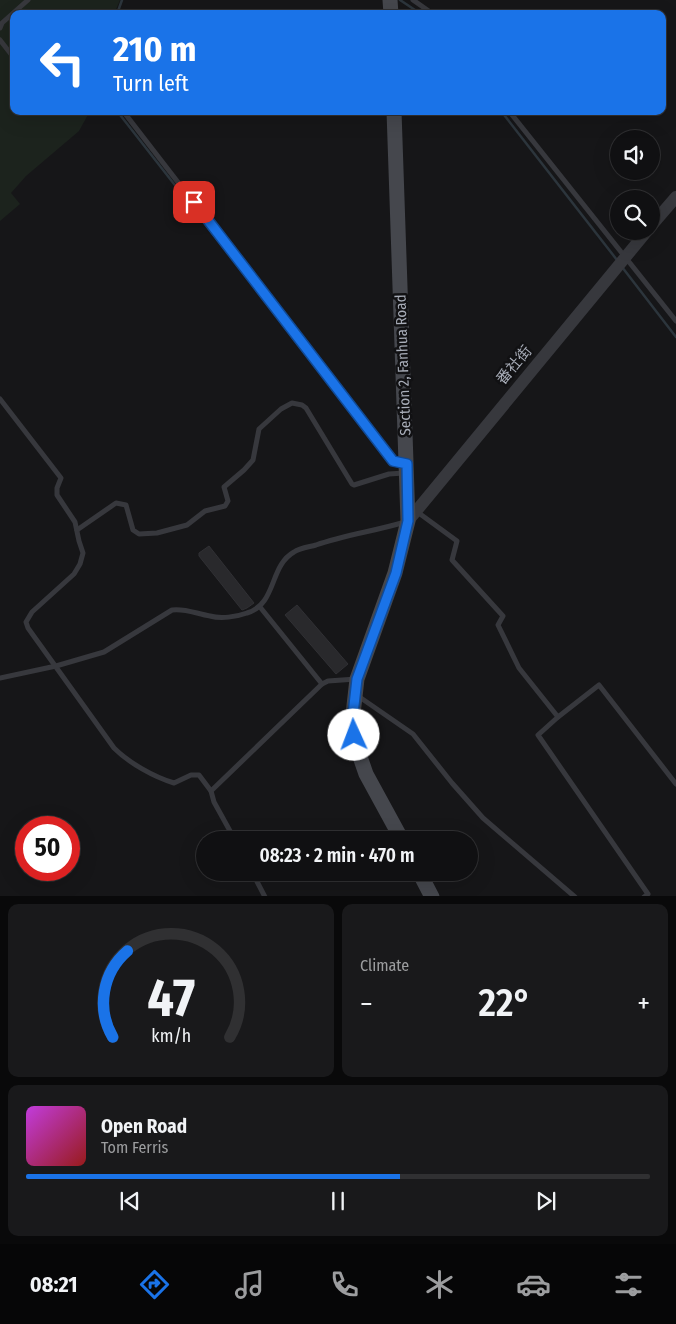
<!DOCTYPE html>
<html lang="en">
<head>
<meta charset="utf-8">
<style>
	:root { --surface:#101012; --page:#19191b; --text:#f1f3f6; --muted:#9c9d9f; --line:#303032; --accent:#1a73e8 }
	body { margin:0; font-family:"Fira Sans Condensed","Noto Sans TC",sans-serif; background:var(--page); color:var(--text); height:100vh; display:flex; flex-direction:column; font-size:19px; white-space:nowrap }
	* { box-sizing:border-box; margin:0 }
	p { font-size:16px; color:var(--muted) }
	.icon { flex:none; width:28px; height:28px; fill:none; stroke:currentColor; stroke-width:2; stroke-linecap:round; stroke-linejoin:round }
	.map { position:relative; height:896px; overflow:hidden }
	.panel { display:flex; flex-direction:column; gap:8px; padding:8px; background:#09090a; flex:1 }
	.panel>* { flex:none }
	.top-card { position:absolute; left:10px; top:10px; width:656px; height:105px; border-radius:10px; box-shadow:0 5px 20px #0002,0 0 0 1px var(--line); background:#1a73e8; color:#fff; overflow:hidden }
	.buttons { position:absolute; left:610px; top:130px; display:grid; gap:10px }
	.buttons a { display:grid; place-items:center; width:50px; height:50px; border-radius:50%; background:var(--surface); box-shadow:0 5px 20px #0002,0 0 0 1px var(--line); font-size:25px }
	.speed { position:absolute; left:15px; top:816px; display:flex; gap:10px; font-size:25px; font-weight:700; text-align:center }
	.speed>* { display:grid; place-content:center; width:65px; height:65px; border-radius:50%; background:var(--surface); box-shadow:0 5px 20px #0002,0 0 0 1px var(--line); line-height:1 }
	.speed .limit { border:8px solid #d22; background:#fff; color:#111 }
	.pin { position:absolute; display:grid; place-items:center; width:42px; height:42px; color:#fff; margin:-21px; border-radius:10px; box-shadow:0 2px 8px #0006 }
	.me { position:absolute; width:55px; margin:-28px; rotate:358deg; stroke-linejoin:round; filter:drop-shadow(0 0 4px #0008) }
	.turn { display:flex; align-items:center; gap:18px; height:105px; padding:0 20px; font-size:22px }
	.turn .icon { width:65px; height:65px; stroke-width:2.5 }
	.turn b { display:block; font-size:35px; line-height:42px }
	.big { font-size:38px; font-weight:600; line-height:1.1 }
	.panel .widget { flex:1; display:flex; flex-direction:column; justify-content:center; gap:8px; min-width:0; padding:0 18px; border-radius:10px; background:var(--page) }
	.panel .dial { align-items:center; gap:0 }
	.dial svg { height:130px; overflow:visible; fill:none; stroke:var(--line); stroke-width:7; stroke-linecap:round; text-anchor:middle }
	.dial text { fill:var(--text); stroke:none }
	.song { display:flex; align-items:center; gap:15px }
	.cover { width:60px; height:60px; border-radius:8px; background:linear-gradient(135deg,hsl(290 70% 55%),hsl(0 70% 35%)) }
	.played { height:5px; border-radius:2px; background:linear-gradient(90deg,var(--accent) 60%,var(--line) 60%) }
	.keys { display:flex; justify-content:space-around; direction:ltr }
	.heat { display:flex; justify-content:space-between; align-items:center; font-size:28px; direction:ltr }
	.panel .tiles { flex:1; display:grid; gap:8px; grid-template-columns:1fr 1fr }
	.widget:last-child { grid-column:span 2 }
	.trip { position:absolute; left:196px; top:831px; width:282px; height:50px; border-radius:25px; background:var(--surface); box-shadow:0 5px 20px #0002,0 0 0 1px var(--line); font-weight:600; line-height:50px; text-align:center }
	.menu { display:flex; height:80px; justify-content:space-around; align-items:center; background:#060607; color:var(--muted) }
	.menu .icon { width:35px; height:35px }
	.menu .on { color:var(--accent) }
	.menu b { font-size:22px; color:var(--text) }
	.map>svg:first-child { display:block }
	.green { fill:#1c231d }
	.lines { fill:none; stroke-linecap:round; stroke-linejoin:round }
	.stream { stroke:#2c353c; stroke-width:2.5 }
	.building { fill:#29292c; stroke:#303034 }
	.service { stroke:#37383d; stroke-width:5 }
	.tertiary { stroke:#37383d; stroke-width:12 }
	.secondary { stroke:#45474d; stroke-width:15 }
	.route-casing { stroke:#114b97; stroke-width:12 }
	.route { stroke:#1a73e8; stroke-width:9 }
	.labels { text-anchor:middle; stroke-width:5; stroke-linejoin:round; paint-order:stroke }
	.street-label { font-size:15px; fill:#a8adb8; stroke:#111113 }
</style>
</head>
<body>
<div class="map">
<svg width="676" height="897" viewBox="0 0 676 897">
	<rect width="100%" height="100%" fill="#161618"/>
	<path class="green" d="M0,0H120L114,14H14V111H90L79,131L26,176L11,193L20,204L0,221Z"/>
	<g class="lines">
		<g class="stream">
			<path d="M400,0L421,14"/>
			<path d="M117,14L122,0"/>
			<path d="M117,111L353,413"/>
			<path d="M501,111L617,260"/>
			<path d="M622,267L676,337"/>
		</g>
	</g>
	<g class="building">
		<path d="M209,546L254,603L247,608L242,610L199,556V553Z"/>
		<path d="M297,605L348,664L336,674L285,615Z"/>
	</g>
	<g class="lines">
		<g class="service">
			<path d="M413,0L433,14"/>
			<path d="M0,28L2,23L28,0"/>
			<path d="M0,40L14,58"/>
			<path d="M123,111L393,461L404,463"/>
			<path d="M509,111L676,321"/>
			<path d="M0,399L61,478L57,488V495L75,522L79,541L83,553L80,564L74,574L32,612L26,622L28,628L114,748C129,763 154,777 174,783L191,775H199L211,791"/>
			<path d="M416,511L457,541L452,560L503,616L498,625L519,668L558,717L599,685L676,784"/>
			<path d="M77,530L116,503L126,505L133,530L139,534L157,533L187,525L205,511L225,506L228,501L224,487L244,470L253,460L259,429L281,409L292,403L302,405L306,408L352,484L354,485L389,474L404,473"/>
			<path d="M260,607L322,684"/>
			<path d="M0,678L56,666L104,652L172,610C185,608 197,614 210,616C221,619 236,617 247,613C277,604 269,566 294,552C300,548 309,547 316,545C345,535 375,531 405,522"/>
			<path d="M358,696L413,734L452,783L483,818L575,897"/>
			<path d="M558,717L538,735L648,894L644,897"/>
			<path d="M235,840L214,802L211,791L322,684L328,681L356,679"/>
			<path d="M252,872L265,897"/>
		</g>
		<g class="tertiary">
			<path d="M651,226L676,197"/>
			<path d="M408,521L647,231"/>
		</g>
		<g class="secondary">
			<path d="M390,0L391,14"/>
			<path d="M394,111L408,521L395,573L357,679L352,723L357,748L366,774L402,840"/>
			<path d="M419,872L432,897"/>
		</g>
	</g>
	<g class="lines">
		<defs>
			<path id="route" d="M194,202L393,461L407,464L408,521L396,573L357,679L352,723L354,735"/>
		</defs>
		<use href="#route" class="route-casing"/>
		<use href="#route" class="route"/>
	</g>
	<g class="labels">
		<g class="street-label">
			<text transform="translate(403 365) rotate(-92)" y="5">Section 2, Fanhua Road</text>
			<text transform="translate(514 365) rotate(-50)" y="5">番社街</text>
		</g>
	</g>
</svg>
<div class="buttons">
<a><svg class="icon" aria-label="sound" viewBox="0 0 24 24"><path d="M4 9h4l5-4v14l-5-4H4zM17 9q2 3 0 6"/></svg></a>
<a><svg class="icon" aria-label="search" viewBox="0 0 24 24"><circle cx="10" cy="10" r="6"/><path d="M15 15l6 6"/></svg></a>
</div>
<div class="speed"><div class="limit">50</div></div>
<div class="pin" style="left:194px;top:202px;background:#d93025"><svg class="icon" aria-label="arrive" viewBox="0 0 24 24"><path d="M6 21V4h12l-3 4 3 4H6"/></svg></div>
<svg class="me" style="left:354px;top:735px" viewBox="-20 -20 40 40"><circle r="19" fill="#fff"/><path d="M0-13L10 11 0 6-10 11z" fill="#1a73e8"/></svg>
<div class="trip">08:23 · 2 min · 470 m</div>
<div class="top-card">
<div class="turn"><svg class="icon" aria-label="left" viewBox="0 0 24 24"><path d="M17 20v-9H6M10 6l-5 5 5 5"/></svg><div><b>210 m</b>Turn left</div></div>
</div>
</div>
<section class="panel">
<div class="tiles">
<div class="widget dial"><svg viewBox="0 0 100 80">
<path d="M14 69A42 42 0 1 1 86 69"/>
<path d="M14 69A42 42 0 0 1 23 16" stroke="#1a73e8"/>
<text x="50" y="56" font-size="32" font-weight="700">47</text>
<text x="50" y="72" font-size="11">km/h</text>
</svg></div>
<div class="widget"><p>Climate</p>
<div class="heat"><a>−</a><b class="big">22°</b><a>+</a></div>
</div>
<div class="widget">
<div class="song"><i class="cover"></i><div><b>Open Road</b><p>Tom Ferris</p></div></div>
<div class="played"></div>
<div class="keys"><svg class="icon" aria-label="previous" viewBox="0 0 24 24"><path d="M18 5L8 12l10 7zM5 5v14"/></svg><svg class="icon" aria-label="pause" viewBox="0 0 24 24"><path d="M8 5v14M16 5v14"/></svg><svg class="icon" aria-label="next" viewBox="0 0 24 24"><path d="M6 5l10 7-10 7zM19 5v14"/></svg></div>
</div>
</div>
</section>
<nav class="menu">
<b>08:21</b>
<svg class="icon on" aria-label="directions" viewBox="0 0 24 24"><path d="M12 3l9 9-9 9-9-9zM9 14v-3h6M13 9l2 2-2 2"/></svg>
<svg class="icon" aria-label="music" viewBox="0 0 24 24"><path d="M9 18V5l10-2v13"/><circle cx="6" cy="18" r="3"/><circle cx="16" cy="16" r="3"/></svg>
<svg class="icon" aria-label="phone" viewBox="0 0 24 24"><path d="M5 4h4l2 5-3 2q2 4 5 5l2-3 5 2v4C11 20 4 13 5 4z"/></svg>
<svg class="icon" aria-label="climate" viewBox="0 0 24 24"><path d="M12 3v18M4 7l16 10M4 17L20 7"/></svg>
<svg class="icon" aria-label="car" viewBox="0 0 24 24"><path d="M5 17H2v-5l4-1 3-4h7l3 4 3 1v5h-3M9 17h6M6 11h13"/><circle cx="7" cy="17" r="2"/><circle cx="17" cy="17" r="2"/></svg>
<svg class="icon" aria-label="filters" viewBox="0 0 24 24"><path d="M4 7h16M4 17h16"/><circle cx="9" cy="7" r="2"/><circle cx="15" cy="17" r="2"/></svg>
</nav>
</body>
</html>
